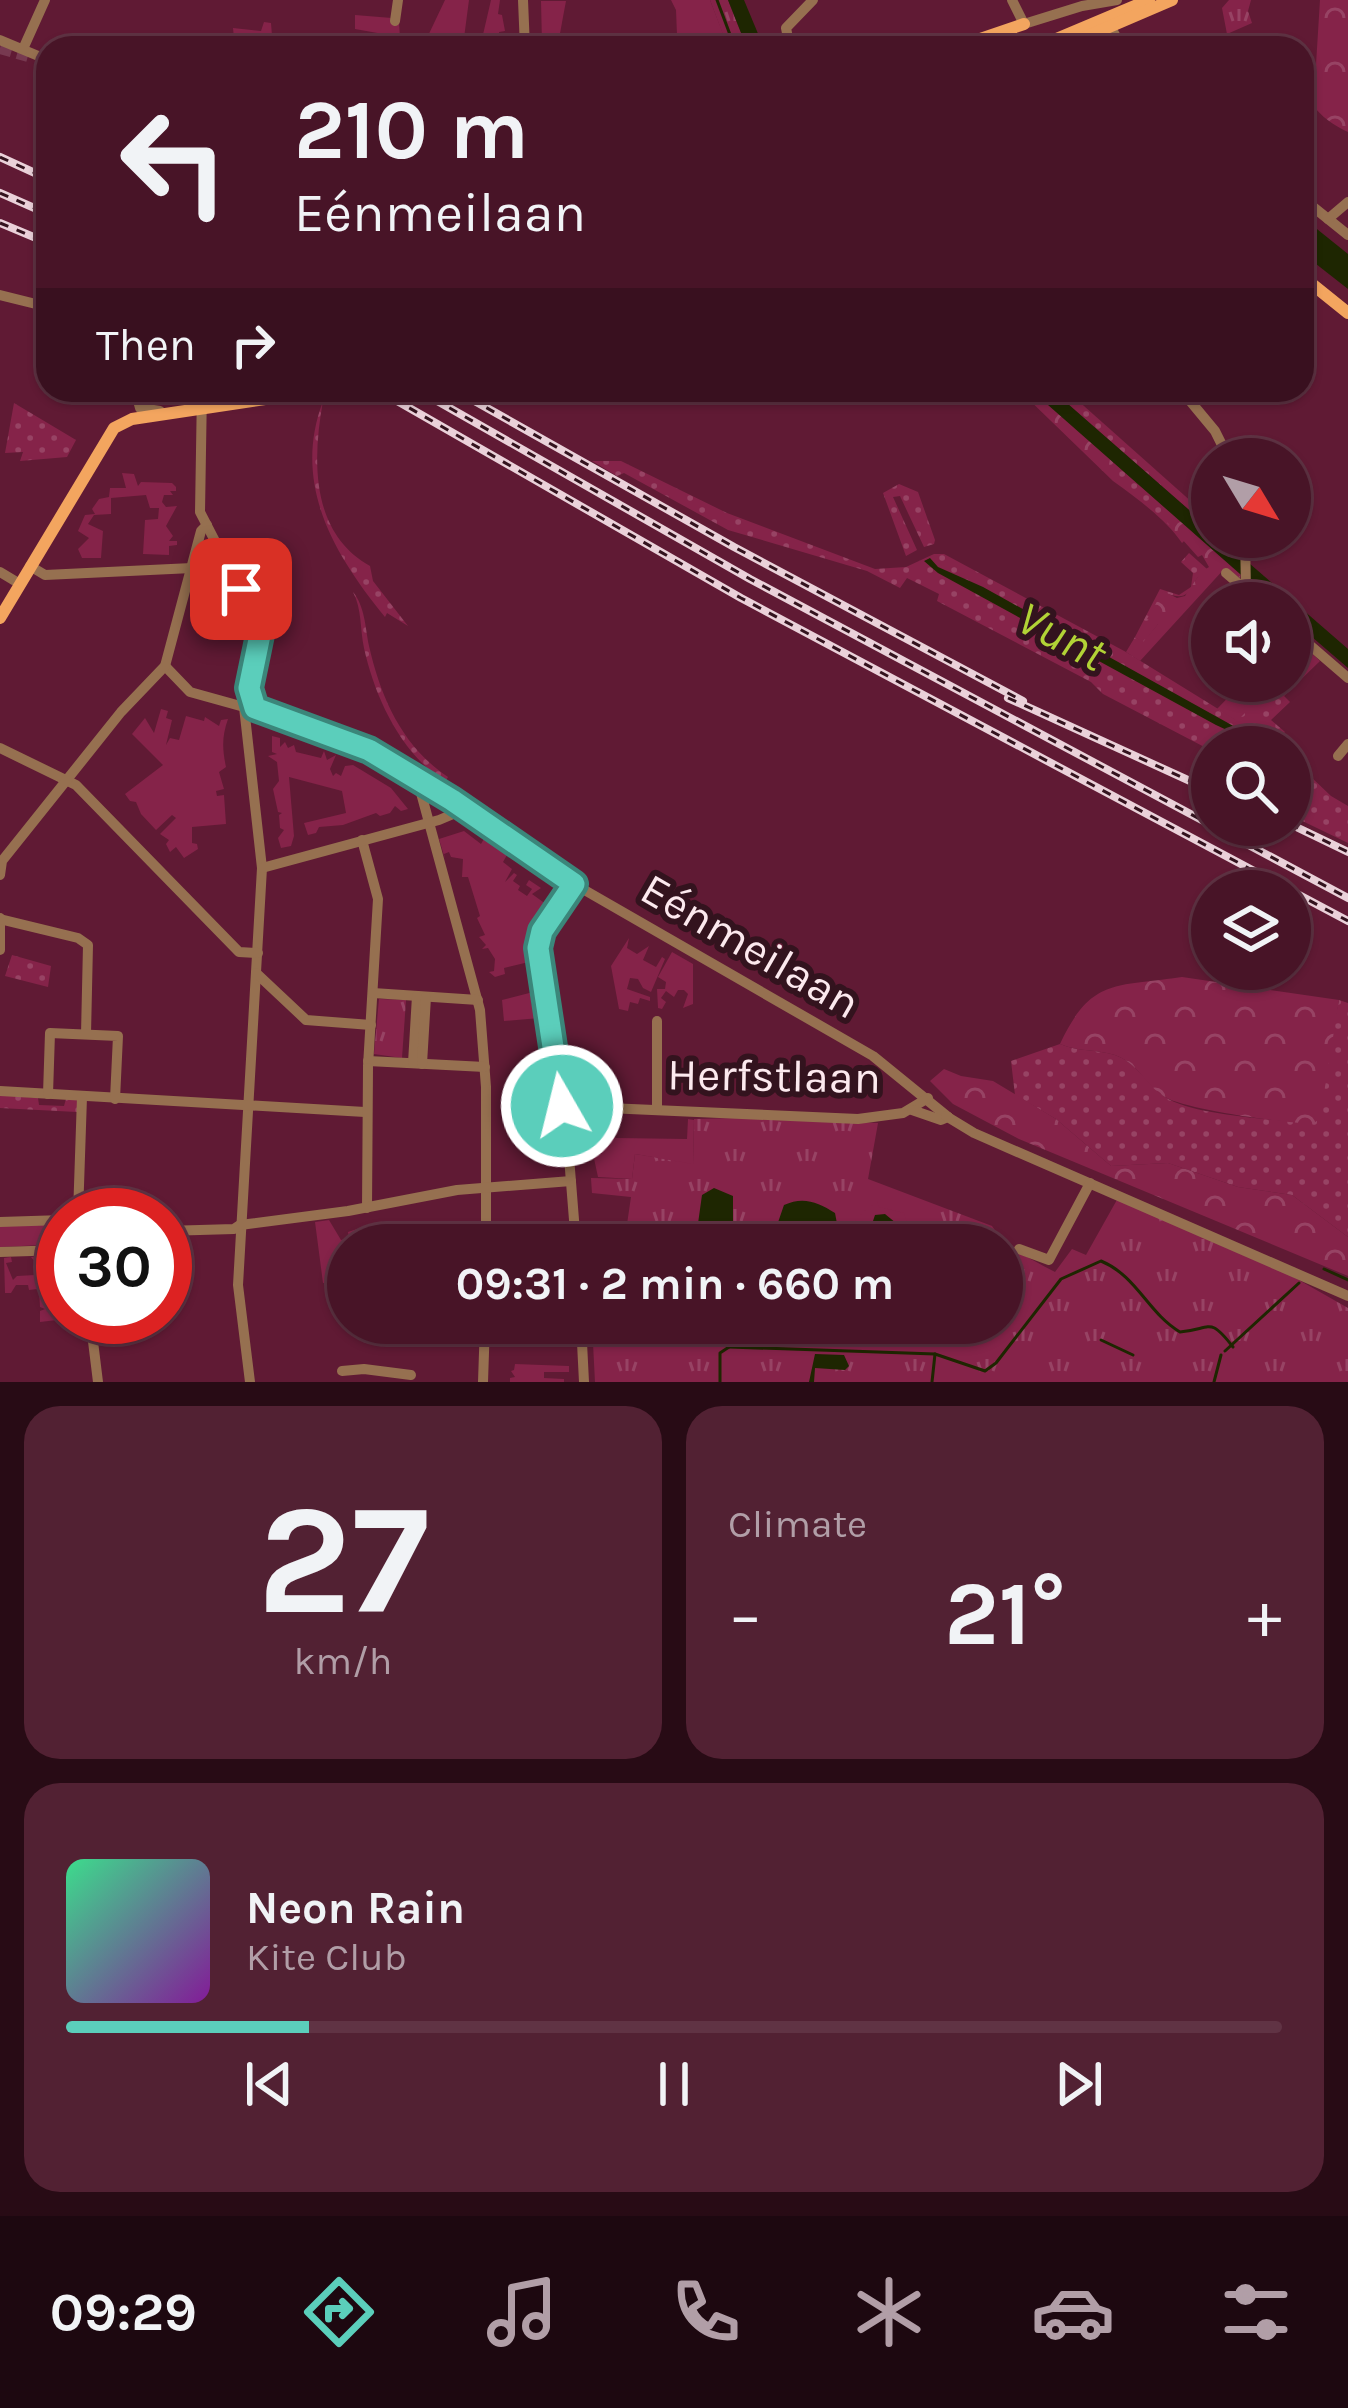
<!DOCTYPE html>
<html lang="en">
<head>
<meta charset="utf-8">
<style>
	:root { --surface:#481427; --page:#522133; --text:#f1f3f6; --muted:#b19ea7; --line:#603344; --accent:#5bcebb }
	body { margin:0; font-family:Karla,sans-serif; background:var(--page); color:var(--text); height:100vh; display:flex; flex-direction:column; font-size:45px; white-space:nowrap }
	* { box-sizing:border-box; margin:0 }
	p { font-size:39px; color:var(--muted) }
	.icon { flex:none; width:66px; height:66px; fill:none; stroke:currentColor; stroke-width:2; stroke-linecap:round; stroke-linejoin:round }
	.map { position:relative; height:1382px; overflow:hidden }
	.details { display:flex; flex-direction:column; gap:24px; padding:24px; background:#280b15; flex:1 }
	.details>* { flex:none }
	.guide { position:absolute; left:36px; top:36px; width:1278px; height:366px; border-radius:36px; box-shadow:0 3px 9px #0004,0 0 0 3px var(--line); background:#481427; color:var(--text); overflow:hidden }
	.needle { width:78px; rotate:128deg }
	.controls { position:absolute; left:1191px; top:438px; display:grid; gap:24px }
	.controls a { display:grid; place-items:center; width:120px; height:120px; border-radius:50%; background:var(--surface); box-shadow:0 3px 9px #0004,0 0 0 3px var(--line); font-size:60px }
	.speed { position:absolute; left:36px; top:1188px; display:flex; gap:24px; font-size:60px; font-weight:700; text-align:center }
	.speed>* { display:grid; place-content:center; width:156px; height:156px; border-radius:50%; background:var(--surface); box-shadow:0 3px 9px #0004,0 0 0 3px var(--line); line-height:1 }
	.speed .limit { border:18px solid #d22; background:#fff; color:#111 }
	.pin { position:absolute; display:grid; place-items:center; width:102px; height:102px; color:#fff; margin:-51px; border-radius:24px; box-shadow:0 6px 18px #0006 }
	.me { position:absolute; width:132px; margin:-66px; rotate:352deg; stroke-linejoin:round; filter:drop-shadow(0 0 9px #0008) }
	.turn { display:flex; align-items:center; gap:42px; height:252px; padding:0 60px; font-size:54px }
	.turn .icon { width:156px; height:156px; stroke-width:2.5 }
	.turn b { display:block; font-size:84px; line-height:102px }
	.then { display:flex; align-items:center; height:114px; padding:0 60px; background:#0003; gap:24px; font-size:45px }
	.big { font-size:90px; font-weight:700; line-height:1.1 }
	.details .tile { flex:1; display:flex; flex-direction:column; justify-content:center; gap:18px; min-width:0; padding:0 42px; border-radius:36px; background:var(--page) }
	.details .dial { align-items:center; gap:0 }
	.dial b { font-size:156px; line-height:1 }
	.song { display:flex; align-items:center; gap:36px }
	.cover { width:144px; height:144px; border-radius:18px; background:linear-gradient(135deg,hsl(150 70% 55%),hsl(290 70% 35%)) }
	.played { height:12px; border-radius:6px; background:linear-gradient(90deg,var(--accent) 20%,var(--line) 20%) }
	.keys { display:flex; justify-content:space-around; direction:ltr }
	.heat { display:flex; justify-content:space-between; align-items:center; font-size:66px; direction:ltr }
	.details .tiles { flex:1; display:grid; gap:24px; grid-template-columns:1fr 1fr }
	.tile:last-child { grid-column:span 2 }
	.trip { position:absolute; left:327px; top:1224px; width:696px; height:120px; border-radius:60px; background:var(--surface); box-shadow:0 3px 9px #0004,0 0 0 3px var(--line); font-weight:700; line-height:120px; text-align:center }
	.menu { display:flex; height:192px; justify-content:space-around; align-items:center; background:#1d0810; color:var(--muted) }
	.menu .icon { width:84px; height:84px }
	.menu .selected { color:var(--accent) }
	.menu b { font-size:54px; color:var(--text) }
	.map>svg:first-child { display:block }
	.grass { fill:url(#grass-dots) }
	.forest { fill:url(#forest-crowns) }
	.park { fill:url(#park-tufts) }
	.garden { fill:#852349 }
	.water { fill:#1e2601 }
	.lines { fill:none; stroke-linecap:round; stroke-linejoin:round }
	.stream { stroke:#1e2601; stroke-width:3 }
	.major-tunnel { stroke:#773950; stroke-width:12; stroke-dasharray:12 6; stroke-linecap:butt }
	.minor { stroke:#967050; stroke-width:10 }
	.major { stroke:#f3a55f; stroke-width:12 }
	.rail-casing { stroke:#ead1d9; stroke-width:8 }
	.rail { stroke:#33131e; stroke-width:3; stroke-dasharray:9; stroke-linecap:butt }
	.major-bridge { stroke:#f3a55f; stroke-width:12 }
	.route-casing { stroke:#3b867a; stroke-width:30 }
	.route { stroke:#5bcebb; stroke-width:21 }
	.labels { text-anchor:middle; stroke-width:12; stroke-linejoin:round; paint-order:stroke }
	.street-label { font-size:45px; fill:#fce9ee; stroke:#33131e }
	.water-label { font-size:48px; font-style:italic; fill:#b2d336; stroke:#33131e }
</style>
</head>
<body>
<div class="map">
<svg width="1348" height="1382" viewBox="0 0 1348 1382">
	<defs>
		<pattern id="grass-dots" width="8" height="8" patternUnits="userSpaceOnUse" patternTransform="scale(3)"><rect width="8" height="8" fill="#852349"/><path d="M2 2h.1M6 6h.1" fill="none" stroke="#974364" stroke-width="1.8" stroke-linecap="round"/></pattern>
		<pattern id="forest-crowns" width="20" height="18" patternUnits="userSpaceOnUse" patternTransform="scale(3)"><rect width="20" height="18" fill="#852349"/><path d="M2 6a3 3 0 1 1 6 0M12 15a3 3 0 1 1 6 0" fill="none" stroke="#974364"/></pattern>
		<pattern id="park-tufts" width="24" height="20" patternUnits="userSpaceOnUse" patternTransform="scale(3)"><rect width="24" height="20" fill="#852349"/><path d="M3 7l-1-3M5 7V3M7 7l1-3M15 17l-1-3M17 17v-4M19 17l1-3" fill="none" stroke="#974364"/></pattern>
	</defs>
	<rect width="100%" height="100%" fill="#601a34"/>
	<g class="grass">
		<path d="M1019,390H1031L1193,532L1182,543C1168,522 1140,500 1113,481Z"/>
		<path d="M1052,390H1066L1212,520V530Z"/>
		<path d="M323,401C312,461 311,533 370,566L373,581L408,626L387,613L385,617C333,553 292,484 323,401Z"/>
		<path d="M14,403L76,440L67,457L20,461L23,452L5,453Z"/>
		<path d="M592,461H621L727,513L875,569L906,567L934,554H944L1126,652L1236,720L1273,685L1290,702L1271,720L1285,732L1275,743L1278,747H1212V751L1103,694L1091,682L937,601L939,594L907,578L900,588L867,571L728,530L624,473L617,476Z"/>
		<path d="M899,484L918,492L935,540L934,544L924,547L900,496L893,497L917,550L906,556L883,493Z"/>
		<path d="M1189,553L1207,569C1186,582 1196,606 1163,592L1151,619L1159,623L1143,643L1135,637L1160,589L1179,595L1191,587L1193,573L1181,562Z"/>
		<path d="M353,592C365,607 365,626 369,646C381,699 403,747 448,777L445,782C401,753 375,698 364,648C360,629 362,609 353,592Z"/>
		<path d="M1290,757L1331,796L1348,806V843L1290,815Z"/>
		<path d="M12,955L51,966L48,987L5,976Z"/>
		<path d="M1339,1000L1348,1003V1237L1292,1195L1238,1187L1168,1163L1111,1166L1056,1119L1015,1095L1011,1061L1060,1044C1078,1052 1097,1049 1115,1055C1137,1063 1147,1085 1165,1097C1194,1116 1278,1120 1314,1123Z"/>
		<path d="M0,1095L38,1098L39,1105L64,1106L66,1099L78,1100L77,1112L0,1108Z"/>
	</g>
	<g class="forest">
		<path d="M1320,0H1348V132C1317,117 1302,99 1302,64L1316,65Z"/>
		<path d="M1044,401C1068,422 1088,439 1110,459L1108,470L1102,471L1101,466L1036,405Z"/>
		<path d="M1169,511L1240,574V578L1225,568L1140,661L1126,652L1135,637L1143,642L1158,624L1147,619L1163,591L1177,598L1185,596L1201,572L1209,567L1202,555L1198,557L1165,520Z"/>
		<path d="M1290,634L1320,661L1284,696L1273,685L1237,721L1217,709L1244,681H1290Z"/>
		<path d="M1182,977L1339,1000L1320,1118L1313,1124C1285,1123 1187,1110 1165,1097C1146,1086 1138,1063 1115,1055C1097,1049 1078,1052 1060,1044C1091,978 1114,987 1182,977Z"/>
		<path d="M944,1069L961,1076L993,1081L1056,1119L1111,1166L1168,1163L1238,1187L1292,1195L1348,1237V1276L1019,1139L953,1104L930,1081Z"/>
	</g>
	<g class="park">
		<path d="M710,0H728L747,48H728Z"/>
		<path d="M1229,0H1251L1248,11L1252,23L1227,34L1222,8Z"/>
		<path d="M379,999L406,1000L402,1058L374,1054Z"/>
		<path d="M736,1118L878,1123L868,1179L992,1226C1007,1249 1031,1259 1055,1272L1072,1249L1086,1255L1118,1198L1290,1275L1348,1308V1382H595L592,1323H1002V1245H624L631,1197L592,1193L591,1178L632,1179L635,1154L693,1163L694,1119Z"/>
		<path d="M63,1224V1244L0,1247V1226Z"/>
	</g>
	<g class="garden">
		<path d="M445,0H469L464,38L482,39L491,0H500L498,14L502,15L505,31L499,32L500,42L513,43V48H376H407L408,33L410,37L426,40Z"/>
		<path d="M671,0H710L727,44L700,48L701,37L677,35L676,10Z"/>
		<path d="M541,1H566L558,44L542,43Z"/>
		<path d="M355,15L392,18L399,23L400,37L355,29Z"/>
		<path d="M264,22L271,23L273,48H235L233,28L261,31Z"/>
		<path d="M122,473L134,474L138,486L141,482L172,483L176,487V491H170L173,495H164L162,502L166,507L177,506L166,526L173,536L169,541H177V545L169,546V555L143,554L145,520L158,519L159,508H150L146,495L111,498V514L94,515L88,524L103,531L101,558H82L78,549L89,538L78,531L85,515L95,514L92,509L99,499L109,497L110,488H126Z"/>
		<path d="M161,709L168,711L166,718L172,720L166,745L170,738L179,740L186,716L204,721L205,717L219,726L221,720L228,719C222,736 222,748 226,767L219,772L224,789L216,791L217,796L224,795L226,824L192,827V843L197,844L198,849L184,858L176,847L170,852L166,844L169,840L160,834L176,818L172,815L156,830L141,814L136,802L130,801L125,794L163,765L132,734L145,718L154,733Z"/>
		<path d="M272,736L280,738V747L285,742L288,748L294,745L296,752L321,758L324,751L327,760L336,755L330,769L333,776L336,773L341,776L345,766L353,765L391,788L408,809L401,811L395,806L390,813L380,816L376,813L343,825L319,827L316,833L308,835L304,823L346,813L342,791L289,777L294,836L291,846L281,848L278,838L284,830L280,828L279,815L282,813L278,812L273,789L279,781L277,762L268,756L277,754L272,752Z"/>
		<path d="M464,831L481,844L486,835L484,831L521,857L519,861L507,855L503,862L512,869L505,882L514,873L517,875L513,881L520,886L518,890L527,896L532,889L526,885L529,880L541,888L532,894L550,907L532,939L533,961L504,968L505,974L495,977L489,972L494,971L495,959L488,948L482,949L486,945L479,937L485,935L477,918L480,916L468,877H462L463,859L451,857L449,852L444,854L445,859L439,839Z"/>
		<path d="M629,938L627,948L637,954L649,946L643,960L656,967L662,957L665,959L651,992L643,988L638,979L630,978L627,989L650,997V1001L640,998L638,1004L630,1002L628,1011L619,1009L611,966Z"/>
		<path d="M672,952L693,964V1004L683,1008L688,994L684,990H678L674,997L666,991L661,998L666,1002L662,1009L658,1008L657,989H665L666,982L658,977Z"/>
		<path d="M537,991L538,998L531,1000L532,1006H538L540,1018L504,1021L502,1000Z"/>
		<path d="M575,1111L605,1112V1129L616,1138L687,1139L688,1119L694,1120L693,1164L635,1154L632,1179L598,1177L590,1140L593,1136L586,1130L584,1119L572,1118Z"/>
		<path d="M877,1201L879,1207L904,1213L908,1225L914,1223L924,1234L918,1245H858L855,1219Z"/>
		<path d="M329,1220L341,1240L349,1238L348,1232L366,1226L368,1245H348V1301L345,1281L323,1283L315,1222Z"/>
		<path d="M45,1256V1261L40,1262L41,1274H55L56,1283H61L63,1274V1286L29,1290L28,1285H16L11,1293H5L4,1258L11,1257L12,1262L6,1263L13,1280L17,1276L35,1275V1262L31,1257Z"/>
		<path d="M63,1288L58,1299L63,1301L61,1309L66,1319L40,1322V1311L45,1309L40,1307L39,1291Z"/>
		<path d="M515,1364L569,1366V1372H544V1378L564,1379V1382H510V1378L515,1377L511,1371L514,1370Z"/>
	</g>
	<g class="water">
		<path d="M728,0H744L764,48H747Z"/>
		<path d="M1302,217L1348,254V289L1302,253Z"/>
		<path d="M1031,390H1052L1212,530V537H1219L1348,649V668L1290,618V603H1273Z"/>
		<path d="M930,558L938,567L983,587L1246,733L1242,737L1216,725L938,573L924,561Z"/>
		<path d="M714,1188L733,1196V1223L748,1237L774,1234L784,1205C803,1196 818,1202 835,1213L841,1245H695L702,1195Z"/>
		<path d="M885,1214L902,1228L904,1245H878L876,1237L882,1226L873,1221L875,1215Z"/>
		<path d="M735,1323H764L776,1338L759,1342L737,1338L732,1331Z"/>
		<path d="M793,1323H852C835,1344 812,1340 793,1323Z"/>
		<path d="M864,1323H932L916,1329L895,1328L896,1336L913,1341L941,1338L947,1331L944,1323H957L943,1340L912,1347L878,1326Z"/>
		<path d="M815,1354L844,1355L849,1366L845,1370L815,1368L814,1382H809Z"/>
	</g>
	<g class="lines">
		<g class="stream">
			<path d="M717,0L735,48"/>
			<path d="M1324,1269L1348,1280"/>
			<path d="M727,1323L729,1347L935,1354L985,1371L996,1363L1061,1279L1101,1261C1137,1276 1148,1313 1180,1332C1212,1329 1209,1316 1233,1347"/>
			<path d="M1101,1340L1133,1355"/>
			<path d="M1225,1351L1299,1283"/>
			<path d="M720,1382V1353L729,1347"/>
			<path d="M932,1382L935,1354"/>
			<path d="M1214,1382L1221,1355"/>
		</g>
		<path class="major-tunnel" d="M0,48L28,56"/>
		<g class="minor">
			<path d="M523,0L525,48"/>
			<path d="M1012,0L1024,24L1082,6L1117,0"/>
			<path d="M395,21L398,0"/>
			<path d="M1109,24L1122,48"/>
			<path d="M0,40L48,60"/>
			<path d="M790,48L786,28L813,0"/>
			<path d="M1090,48L1111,30"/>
			<path d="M23,49L45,0"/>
			<path d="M1302,198L1348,235"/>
			<path d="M1328,219L1348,202"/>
			<path d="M0,295L48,307"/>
			<path d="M135,390L140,408L160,411"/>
			<path d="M202,390L200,512L261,630L249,688L253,694L251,704"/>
			<path d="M1181,390L1215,431L1229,459"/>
			<path d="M1245,537L1246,590"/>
			<path d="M30,566L45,575L192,568"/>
			<path d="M0,572L20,584"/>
			<path d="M1226,573L1261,603"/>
			<path d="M1290,628L1348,678"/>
			<path d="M165,666L190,692L244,707"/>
			<path d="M251,704L271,715L353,742L413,774L574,884L873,1056L948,1117"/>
			<path d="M244,707L262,868L238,1285L250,1382"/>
			<path d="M0,748L76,785L239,952L258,953"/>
			<path d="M1338,756L1348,744"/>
			<path d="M421,793L480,1010L486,1087V1245"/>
			<path d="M362,840L378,899L368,1066"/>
			<path d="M262,868L439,820L465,809"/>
			<path d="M0,875L2,861L121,712L165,666L201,531L207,525"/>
			<path d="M574,884L542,931L539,948L569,1157L576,1245"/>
			<path d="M0,918V950"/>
			<path d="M0,919L78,938L88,945L86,1034"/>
			<path d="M256,973L306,1020L371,1025"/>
			<path d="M373,993L478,1000"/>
			<path d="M368,1061L485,1067"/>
			<path d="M413,1063L417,996"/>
			<path d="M422,1064L426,997"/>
			<path d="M0,1091L365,1112"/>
			<path d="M48,1094L50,1033L118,1036L115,1099"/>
			<path d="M562,1106L858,1119L903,1113L928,1098"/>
			<path d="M657,1110V1021"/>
			<path d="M912,1110L941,1120L948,1117"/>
			<path d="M946,1116L974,1133L1348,1296"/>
			<path d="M367,1208L368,1068"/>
			<path d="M78,1215L82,1097"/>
			<path d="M0,1222L63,1220"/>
			<path d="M165,1231L234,1229L240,1225L348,1211L457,1190L571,1181"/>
			<path d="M1019,1249L1049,1260L1090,1183"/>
			<path d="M0,1252L63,1250"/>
			<path d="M90,1317L98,1382"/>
			<path d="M581,1323L584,1382"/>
			<path d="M342,1371L364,1369L411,1375"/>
			<path d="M483,1382L485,1323"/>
		</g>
		<g class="major">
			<path d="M954,48L1024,24"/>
			<path d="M1302,276L1348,313"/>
			<path d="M0,618L114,428L132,419L265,399L288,390"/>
		</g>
		<defs>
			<g id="rail">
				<path d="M0,157L48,179"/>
				<path d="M0,193L48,214"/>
				<path d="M0,223L48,243"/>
				<path d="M378,390L741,598L1348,921"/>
				<path d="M418,390L750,579L1348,898"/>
				<path d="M455,390L734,547L1023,701"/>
				<path d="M1008,698L1212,791"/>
				<path d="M1290,824L1348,852"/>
			</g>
		</defs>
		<use href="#rail" class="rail-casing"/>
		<use href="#rail" class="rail"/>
		<g class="major-bridge">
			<path d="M1035,48L1149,0"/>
			<path d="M1060,48L1172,0"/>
		</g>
	</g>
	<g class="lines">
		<defs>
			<path id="route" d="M241,589L261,630L249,688L255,708L369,750L452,800L574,884L542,931L538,948L562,1106"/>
		</defs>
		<use href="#route" class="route-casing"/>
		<use href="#route" class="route"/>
	</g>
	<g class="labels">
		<g class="street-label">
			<text transform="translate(751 945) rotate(30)" y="16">Eénmeilaan</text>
			<text transform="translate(774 1075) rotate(1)" y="16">Herfstlaan</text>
		</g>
		<g class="water-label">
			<text transform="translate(1062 635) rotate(28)" y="17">Vunt</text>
		</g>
	</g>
</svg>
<div class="controls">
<a><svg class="needle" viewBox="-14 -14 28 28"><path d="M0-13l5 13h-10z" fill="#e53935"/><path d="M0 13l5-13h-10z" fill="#b19ea7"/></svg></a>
<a><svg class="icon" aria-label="sound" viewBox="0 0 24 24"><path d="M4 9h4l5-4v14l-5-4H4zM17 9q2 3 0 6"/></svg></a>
<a><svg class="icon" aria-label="search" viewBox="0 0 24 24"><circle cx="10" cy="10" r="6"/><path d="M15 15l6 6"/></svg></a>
<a><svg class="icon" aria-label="layers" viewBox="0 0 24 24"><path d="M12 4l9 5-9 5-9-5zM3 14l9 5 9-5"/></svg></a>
</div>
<div class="speed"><div class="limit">30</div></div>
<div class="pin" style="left:241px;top:589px;background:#d93025"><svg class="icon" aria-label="arrive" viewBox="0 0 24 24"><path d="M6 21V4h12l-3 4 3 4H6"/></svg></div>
<svg class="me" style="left:562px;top:1106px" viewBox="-20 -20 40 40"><circle r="17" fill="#5bcebb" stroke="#fff" stroke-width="3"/><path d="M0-11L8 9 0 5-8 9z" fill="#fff"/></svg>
<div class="trip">09:31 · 2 min · 660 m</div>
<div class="guide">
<div class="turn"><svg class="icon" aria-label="left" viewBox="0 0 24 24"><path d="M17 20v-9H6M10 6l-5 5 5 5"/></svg><div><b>210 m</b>Eénmeilaan</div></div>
<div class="then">Then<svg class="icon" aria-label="right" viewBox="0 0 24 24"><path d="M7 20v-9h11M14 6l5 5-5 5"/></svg></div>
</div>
</div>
<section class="details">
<div class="tiles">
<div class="tile dial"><b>27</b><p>km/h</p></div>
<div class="tile"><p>Climate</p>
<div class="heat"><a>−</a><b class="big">21°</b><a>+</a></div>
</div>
<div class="tile">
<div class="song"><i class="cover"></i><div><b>Neon Rain</b><p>Kite Club</p></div></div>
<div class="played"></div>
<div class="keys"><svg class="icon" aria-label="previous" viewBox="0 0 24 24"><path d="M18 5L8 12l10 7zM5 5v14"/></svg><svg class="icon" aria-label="pause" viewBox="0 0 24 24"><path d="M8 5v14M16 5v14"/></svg><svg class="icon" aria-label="next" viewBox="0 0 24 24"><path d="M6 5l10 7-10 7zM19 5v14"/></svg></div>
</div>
</div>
</section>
<nav class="menu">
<b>09:29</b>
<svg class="icon selected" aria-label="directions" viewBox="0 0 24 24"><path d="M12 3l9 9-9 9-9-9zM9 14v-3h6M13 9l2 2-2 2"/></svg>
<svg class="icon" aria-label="music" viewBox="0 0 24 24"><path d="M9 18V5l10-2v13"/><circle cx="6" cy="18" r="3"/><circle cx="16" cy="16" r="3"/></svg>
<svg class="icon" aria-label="phone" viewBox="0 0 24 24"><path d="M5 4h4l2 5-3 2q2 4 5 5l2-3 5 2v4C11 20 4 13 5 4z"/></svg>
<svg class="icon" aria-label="climate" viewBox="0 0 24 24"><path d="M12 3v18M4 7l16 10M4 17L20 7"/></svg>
<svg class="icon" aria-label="car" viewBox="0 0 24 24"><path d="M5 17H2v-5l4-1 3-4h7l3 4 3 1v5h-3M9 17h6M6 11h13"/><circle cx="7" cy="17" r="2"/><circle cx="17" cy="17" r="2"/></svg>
<svg class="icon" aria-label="filters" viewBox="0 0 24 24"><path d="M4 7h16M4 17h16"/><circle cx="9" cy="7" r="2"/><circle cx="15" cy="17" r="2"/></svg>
</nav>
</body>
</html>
